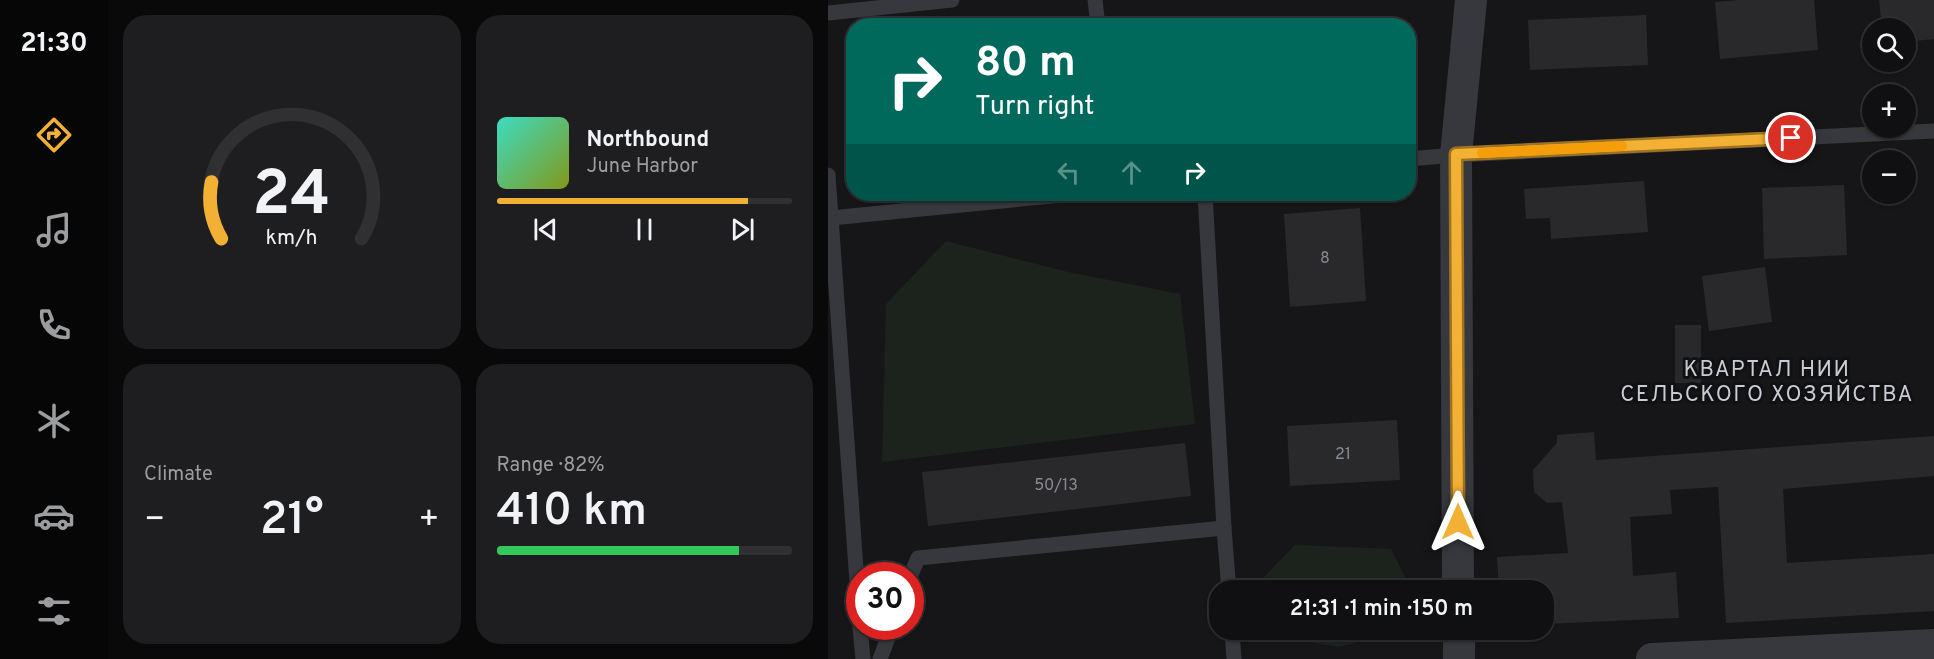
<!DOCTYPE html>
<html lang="en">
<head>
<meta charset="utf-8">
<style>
	:root { --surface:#101012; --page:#1e1e20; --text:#f1f3f6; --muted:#9c9d9f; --line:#303032; --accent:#f2b134 }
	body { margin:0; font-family:Overpass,sans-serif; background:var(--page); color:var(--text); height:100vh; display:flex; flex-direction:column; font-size:22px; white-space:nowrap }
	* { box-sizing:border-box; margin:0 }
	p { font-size:20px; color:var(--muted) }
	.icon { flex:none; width:33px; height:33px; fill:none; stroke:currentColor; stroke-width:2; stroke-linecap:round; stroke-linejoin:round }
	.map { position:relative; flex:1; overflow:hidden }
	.drawer { display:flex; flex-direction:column; gap:15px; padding:15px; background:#09090a; width:720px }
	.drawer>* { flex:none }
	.top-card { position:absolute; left:18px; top:18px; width:570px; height:183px; border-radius:24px; box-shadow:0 2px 4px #0004,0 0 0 2px var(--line); background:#00695c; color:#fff; overflow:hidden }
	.buttons { position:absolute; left:1034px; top:18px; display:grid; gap:12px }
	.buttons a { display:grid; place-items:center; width:54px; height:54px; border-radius:50%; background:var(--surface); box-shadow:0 2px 4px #0004,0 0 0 2px var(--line); font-size:30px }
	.speed { position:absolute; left:18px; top:562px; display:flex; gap:12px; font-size:30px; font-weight:700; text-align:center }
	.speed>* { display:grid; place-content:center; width:78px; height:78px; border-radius:50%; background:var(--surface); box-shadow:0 2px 4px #0004,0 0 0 2px var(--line); line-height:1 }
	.speed .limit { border:9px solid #d22; background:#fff; color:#111 }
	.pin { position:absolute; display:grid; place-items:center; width:51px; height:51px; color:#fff; margin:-26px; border:3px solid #fff; border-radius:50%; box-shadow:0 2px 6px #0007 }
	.me { position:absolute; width:66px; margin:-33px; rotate:0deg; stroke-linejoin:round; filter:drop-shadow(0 0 4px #0008) }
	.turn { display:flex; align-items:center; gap:21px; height:126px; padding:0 30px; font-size:27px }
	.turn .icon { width:78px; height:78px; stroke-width:2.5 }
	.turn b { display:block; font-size:42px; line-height:51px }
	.lanes { display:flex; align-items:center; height:57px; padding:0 30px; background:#0003; justify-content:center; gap:30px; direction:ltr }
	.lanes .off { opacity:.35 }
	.big { font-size:45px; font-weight:600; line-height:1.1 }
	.drawer .tile { flex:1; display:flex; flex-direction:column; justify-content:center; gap:9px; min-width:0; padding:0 21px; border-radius:24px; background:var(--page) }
	.drawer .dial { align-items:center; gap:0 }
	.dial svg { height:156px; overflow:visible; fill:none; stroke:var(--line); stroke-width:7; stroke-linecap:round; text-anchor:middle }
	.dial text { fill:var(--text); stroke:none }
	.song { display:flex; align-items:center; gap:18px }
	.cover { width:72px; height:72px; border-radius:9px; background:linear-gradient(135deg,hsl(170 70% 55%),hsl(70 70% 35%)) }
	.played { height:6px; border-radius:3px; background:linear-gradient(90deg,var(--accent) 85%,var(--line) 85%) }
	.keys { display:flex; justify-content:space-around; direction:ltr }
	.heat { display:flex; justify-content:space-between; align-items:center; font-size:33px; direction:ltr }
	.charge { height:9px; border-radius:4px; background:linear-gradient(90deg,#34c759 82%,var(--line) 0) }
	.drawer .tiles { flex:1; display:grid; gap:15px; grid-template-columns:repeat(2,1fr) }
	.trip { position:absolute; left:381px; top:580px; width:345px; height:60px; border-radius:24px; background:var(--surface); box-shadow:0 2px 4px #0004,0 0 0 2px var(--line); font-weight:600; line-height:60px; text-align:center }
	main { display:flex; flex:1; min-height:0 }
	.tabs { display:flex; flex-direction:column; width:108px; justify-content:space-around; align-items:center; background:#060607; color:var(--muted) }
	.tabs .icon { width:42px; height:42px }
	.tabs .on { color:var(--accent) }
	.tabs b { font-size:27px; color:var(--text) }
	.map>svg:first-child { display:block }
	.green { fill:#1c231d }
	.building { fill:#29292c }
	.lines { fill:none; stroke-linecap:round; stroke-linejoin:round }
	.service { stroke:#37383d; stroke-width:15 }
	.minor { stroke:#37383d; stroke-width:32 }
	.route-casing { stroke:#9d7322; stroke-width:15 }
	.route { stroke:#f2b134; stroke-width:10 }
	.slow { stroke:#f59e0b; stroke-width:10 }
	.labels { text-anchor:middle; stroke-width:6; stroke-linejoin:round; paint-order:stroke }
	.number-label { font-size:16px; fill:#888b94 }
	.quarter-label { font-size:22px; letter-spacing:1.5px; fill:#c9ccd4; stroke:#111113 }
</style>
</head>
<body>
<main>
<nav class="tabs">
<b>21:30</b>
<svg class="icon on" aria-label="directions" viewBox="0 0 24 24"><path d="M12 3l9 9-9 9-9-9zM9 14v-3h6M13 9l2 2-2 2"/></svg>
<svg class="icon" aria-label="music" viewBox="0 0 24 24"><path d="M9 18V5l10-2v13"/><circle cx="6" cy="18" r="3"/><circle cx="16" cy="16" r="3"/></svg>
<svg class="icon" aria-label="phone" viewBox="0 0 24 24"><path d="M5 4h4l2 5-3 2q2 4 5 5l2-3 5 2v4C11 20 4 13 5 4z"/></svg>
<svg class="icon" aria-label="climate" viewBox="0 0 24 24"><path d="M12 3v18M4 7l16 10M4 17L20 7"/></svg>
<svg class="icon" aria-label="car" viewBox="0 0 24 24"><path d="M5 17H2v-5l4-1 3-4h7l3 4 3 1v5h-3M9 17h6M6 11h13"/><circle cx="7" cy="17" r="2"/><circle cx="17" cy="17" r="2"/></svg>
<svg class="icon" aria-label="filters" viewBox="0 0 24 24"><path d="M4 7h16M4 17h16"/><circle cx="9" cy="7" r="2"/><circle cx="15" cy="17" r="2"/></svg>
</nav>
<section class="drawer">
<div class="tiles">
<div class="tile dial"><svg viewBox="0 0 100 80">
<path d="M14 69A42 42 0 1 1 86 69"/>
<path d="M14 69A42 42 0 0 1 9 40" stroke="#f2b134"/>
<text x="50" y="56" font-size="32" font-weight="700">24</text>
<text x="50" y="72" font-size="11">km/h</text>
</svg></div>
<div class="tile">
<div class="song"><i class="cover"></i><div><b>Northbound</b><p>June Harbor</p></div></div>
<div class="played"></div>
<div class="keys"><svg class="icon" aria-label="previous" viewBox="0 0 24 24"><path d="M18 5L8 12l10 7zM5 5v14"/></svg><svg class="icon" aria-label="pause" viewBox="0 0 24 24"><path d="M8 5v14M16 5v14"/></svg><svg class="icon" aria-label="next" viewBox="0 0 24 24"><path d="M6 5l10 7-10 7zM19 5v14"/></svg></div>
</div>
<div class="tile"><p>Climate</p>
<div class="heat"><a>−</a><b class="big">21°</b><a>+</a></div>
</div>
<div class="tile"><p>Range · 82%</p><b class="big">410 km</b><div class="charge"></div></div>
</div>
</section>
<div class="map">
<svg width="1106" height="659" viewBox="0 0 1106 659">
	<rect width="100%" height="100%" fill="#161618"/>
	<g class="green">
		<path d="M118,241L240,272L352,294L367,424L54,462L58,304Z"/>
		<path d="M467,545L563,549L584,591H432V581Z"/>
		<path d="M433,630H580L510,647L433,633Z"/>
	</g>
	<g class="building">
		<path d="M911,0H986L990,50L892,59L887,2Z"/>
		<path d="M1051,0H1106V39L1077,42V28H1054Z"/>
		<path d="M818,15L820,65L702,70L700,20Z"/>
		<path d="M816,181L820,232L723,239L722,218L698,219L696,189Z"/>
		<path d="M1016,185L1019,255L936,259L934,188Z"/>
		<path d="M532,208L538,301L462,307L456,214Z"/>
		<path d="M937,267L944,322L881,331L874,276Z"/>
		<rect x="847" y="325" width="26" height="58"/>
		<path d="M569,420L572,480L462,486L459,426Z"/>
		<path d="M766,432L768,460L1106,436V476L955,489L959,563L1106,554V611L898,623L890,487L842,490L844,514L802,517L805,576L848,572L851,618L716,624V591H671L669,557L740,553L734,502L719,503L706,492L705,470L729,443V435Z"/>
		<path d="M357,443L363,496L100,526L94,472Z"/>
	</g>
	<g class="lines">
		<g class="service">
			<path d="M267,0L270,26"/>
			<path d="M0,13L124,0"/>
			<path d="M580,159L628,155L1106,131"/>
			<path d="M0,175L32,625"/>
			<path d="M377,194L396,528"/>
			<path d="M3,218L244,194"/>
			<path d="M82,577L90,558L396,528L401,591"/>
			<path d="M32,627L35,659"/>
			<path d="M404,630L406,659"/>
			<path d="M52,659L64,627"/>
		</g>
		<g class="minor">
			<path d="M630,591L628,155L643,0"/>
			<path d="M631,630V659"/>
			<path d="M824,659L1106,645"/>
		</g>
	</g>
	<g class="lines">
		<defs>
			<path id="route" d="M630,522L628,154L963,138"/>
		</defs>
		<use href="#route" class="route-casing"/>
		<use href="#route" class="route"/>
		<path class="slow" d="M654,153L794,146"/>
	</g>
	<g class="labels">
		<g class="number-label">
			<text x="497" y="263">8</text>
			<text x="515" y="459">21</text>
			<text x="228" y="490">50/13</text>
		</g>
		<g class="quarter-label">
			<text x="939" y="376">КВАРТАЛ НИИ<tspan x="939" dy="25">СЕЛЬСКОГО ХОЗЯЙСТВА</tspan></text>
		</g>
	</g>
</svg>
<div class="buttons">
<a><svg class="icon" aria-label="search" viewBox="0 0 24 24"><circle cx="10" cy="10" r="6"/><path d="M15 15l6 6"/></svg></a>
<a>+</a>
<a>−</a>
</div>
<div class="speed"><div class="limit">30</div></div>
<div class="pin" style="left:963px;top:138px;background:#d93025"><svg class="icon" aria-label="arrive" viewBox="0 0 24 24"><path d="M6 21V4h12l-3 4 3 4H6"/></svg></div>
<svg class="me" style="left:630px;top:522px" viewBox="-20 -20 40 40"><path d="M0-17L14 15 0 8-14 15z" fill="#f2b134" stroke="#fff" stroke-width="4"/></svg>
<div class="trip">21:31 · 1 min · 150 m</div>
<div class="top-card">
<div class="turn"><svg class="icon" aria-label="right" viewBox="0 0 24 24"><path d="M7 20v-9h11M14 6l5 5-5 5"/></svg><div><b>80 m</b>Turn right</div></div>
<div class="lanes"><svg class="icon off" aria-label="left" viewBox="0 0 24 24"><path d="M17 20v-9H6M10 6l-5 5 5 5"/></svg><svg class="icon off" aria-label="ahead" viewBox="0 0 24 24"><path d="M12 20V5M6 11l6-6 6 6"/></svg><svg class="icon" aria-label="right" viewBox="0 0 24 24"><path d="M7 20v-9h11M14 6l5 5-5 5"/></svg></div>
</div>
</div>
</main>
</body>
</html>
